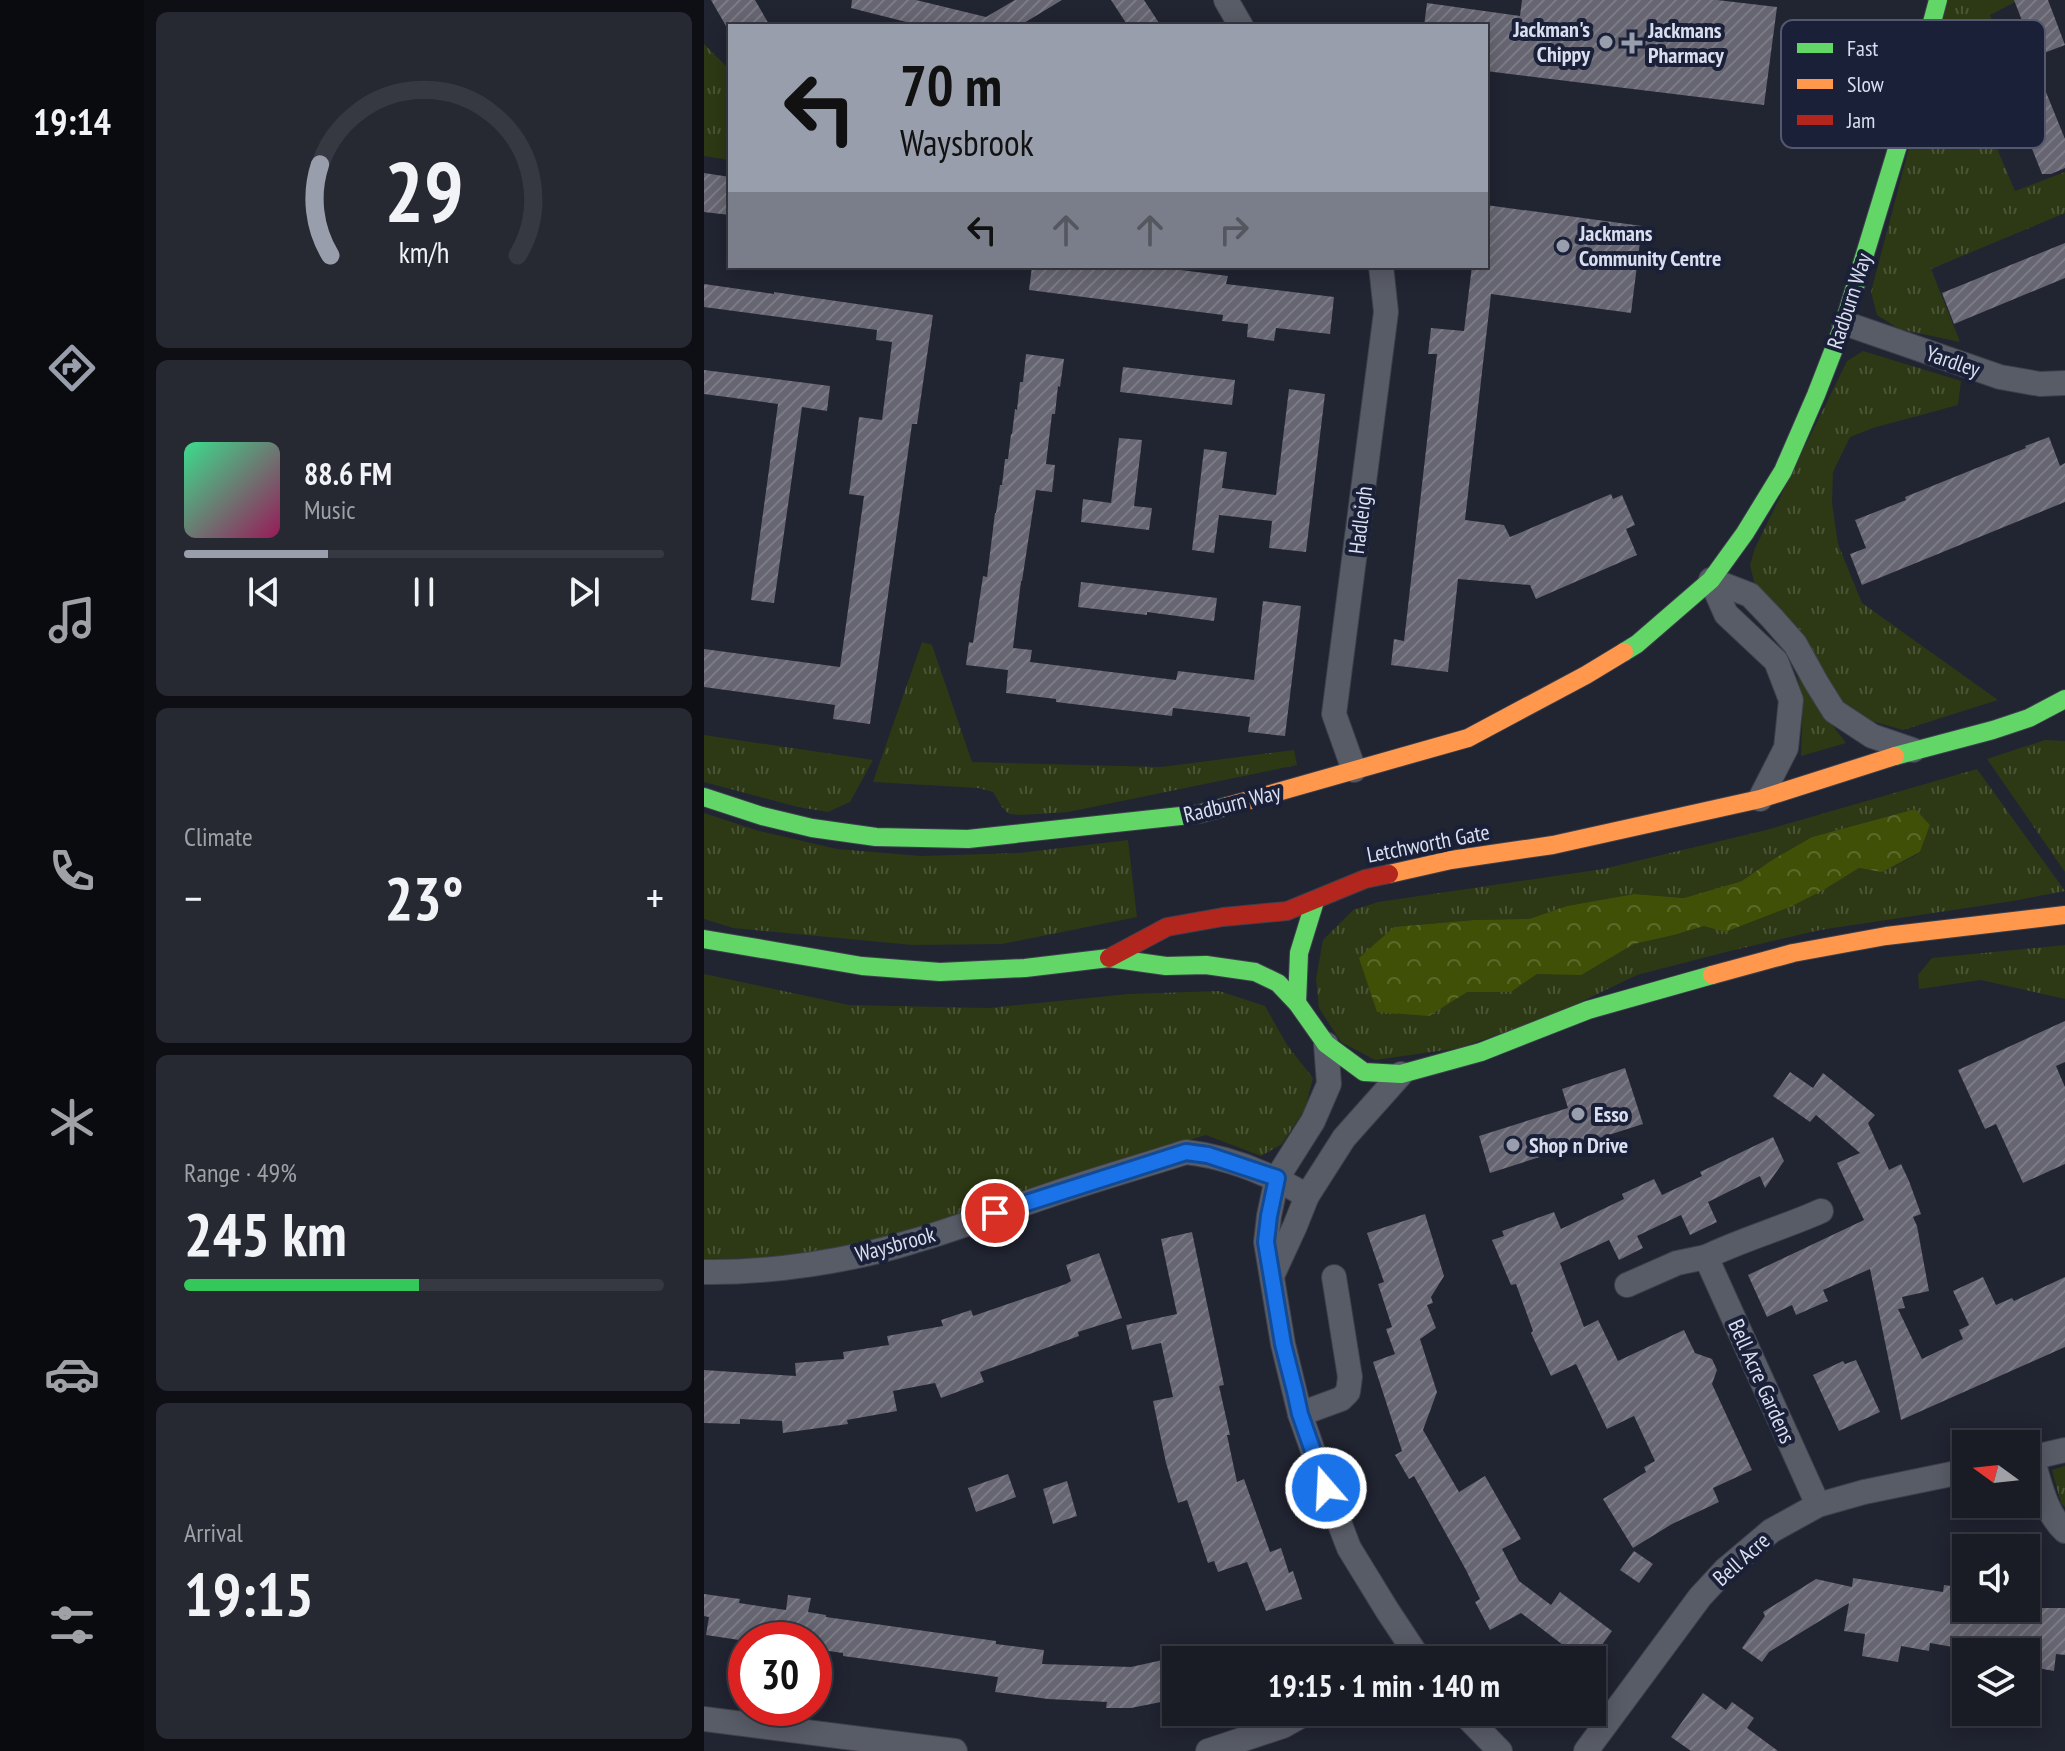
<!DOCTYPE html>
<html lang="en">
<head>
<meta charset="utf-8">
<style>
	:root { --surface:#191b25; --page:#262832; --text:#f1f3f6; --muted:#9fa1a7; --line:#373942; --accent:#999ead }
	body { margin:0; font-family:"PT Sans Narrow",sans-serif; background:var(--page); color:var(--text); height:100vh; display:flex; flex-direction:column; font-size:30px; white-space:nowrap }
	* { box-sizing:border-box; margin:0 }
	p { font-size:26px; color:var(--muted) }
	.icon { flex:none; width:44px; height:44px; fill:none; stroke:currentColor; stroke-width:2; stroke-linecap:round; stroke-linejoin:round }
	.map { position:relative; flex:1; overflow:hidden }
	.details { display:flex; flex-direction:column; gap:12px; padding:12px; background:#0e0f14; width:560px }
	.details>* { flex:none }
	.hud { position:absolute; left:24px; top:24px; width:760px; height:244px; border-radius:0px; box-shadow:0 4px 20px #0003,0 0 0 2px var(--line); background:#999ead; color:#111; overflow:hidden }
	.needle { width:52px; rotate:285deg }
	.buttons { position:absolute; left:1248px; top:1430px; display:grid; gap:16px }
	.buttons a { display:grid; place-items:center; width:88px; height:88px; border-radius:0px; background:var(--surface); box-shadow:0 4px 20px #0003,0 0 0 2px var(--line); font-size:40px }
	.speed { position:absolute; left:24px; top:1622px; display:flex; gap:16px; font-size:40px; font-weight:700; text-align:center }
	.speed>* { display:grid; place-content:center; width:104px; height:104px; border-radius:50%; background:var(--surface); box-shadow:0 4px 20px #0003,0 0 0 2px var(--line); line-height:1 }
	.speed .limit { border:12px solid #d22; background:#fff; color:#111 }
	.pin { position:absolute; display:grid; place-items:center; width:68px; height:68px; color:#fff; margin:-34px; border:4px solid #fff; border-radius:50%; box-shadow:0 2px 8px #0007 }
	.me { position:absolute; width:88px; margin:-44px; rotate:341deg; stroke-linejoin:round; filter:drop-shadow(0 0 6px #0008) }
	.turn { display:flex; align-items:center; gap:28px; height:168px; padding:0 40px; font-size:36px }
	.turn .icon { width:104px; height:104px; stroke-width:2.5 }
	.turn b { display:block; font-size:56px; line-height:68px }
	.lanes { display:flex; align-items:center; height:76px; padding:0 40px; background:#0003; justify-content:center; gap:40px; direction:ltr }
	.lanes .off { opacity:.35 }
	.big { font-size:60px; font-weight:800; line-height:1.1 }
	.details .widget { flex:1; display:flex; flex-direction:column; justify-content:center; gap:12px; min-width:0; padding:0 28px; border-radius:12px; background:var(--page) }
	.details .dial { align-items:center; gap:0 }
	.dial svg { height:208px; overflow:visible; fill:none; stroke:var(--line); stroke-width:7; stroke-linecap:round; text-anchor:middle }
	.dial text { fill:var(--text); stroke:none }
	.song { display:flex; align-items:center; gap:24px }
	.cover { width:96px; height:96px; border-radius:12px; background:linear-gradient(135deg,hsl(150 70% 55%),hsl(330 70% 35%)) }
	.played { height:8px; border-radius:4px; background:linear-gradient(90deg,var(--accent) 30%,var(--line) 30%) }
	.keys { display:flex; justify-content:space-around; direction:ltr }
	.heat { display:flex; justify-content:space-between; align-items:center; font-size:44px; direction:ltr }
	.charge { height:12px; border-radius:6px; background:linear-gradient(90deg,#34c759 49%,var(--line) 0) }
	.trip { position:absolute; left:458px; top:1646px; width:444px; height:80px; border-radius:0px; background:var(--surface); box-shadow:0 4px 20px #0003,0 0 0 2px var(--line); font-weight:800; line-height:80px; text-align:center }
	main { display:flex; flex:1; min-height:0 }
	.tab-bar { display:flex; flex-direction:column; width:144px; justify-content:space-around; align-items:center; background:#0a0b0f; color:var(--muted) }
	.tab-bar .icon { width:56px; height:56px }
	.tab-bar .current { color:var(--accent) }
	.tab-bar b { font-size:36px; color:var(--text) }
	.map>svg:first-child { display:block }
	.grass { fill:url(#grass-tufts); fill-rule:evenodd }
	.forest { fill:url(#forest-crowns) }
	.building { fill:url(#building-hatch) }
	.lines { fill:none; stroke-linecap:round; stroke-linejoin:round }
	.street-casing { stroke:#3d404c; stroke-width:26 }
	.fast-casing { stroke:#3d404c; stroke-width:20 }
	.slow-casing { stroke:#3d404c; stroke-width:20 }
	.jam-casing { stroke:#3d404c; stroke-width:20 }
	.street { stroke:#585c67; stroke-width:24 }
	.fast { stroke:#63d668; stroke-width:18 }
	.slow { stroke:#ff974d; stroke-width:18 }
	.jam { stroke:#b3261e; stroke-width:18 }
	.route-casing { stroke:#114b97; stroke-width:20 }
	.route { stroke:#1a73e8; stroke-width:14 }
	.poi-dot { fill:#999ead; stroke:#1a2038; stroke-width:3 }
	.labels { text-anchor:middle; stroke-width:8; stroke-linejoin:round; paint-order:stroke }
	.poi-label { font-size:22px; font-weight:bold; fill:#dadff0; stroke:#1a2038; text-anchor:start }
	.street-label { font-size:22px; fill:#dadff0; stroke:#1a2038 }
	.key { fill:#1a2038; stroke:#54596f; stroke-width:2 }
	.key-label { font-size:22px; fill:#dadff0 }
</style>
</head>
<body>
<main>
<nav class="tab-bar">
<b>19:14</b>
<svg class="icon current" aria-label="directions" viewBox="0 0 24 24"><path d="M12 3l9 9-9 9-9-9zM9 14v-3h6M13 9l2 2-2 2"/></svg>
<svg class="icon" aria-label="music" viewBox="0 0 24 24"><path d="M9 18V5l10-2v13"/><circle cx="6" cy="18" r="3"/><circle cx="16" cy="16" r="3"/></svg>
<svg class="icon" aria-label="phone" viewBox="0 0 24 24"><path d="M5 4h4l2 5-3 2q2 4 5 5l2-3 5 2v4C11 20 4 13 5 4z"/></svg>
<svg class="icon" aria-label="climate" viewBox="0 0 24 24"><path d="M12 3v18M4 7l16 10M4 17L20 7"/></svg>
<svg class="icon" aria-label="car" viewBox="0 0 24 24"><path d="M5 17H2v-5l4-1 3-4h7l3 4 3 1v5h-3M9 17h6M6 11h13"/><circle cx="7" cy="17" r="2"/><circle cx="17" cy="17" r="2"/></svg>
<svg class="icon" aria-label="filters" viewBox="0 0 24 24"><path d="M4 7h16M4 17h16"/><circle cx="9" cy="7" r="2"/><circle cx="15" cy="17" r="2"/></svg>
</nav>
<section class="details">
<div class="widget dial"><svg viewBox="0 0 100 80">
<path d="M14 69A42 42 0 1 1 86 69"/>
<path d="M14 69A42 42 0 0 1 10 34" stroke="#999ead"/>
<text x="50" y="56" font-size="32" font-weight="700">29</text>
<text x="50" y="72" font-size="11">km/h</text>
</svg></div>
<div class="widget">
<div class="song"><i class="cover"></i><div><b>88.6 FM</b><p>Music</p></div></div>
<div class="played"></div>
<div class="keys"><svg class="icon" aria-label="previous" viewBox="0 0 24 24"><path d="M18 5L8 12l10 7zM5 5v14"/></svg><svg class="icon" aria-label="pause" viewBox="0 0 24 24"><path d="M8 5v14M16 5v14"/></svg><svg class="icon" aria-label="next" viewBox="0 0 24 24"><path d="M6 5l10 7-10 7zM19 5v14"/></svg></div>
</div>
<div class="widget"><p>Climate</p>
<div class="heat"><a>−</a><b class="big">23°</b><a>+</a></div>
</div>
<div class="widget"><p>Range · 49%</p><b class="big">245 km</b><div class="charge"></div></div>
<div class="widget"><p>Arrival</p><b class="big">19:15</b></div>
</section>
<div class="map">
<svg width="1361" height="1751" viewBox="0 0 1361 1751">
	<defs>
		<pattern id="grass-tufts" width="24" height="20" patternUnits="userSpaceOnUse" patternTransform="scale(2)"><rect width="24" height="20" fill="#2d3814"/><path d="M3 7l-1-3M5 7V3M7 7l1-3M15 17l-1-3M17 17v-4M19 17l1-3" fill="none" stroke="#4b5436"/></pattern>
		<pattern id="forest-crowns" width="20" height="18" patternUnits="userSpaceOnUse" patternTransform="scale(2)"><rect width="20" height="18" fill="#405107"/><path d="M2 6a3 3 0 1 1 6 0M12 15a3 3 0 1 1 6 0" fill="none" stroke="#5b6a2b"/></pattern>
		<pattern id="building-hatch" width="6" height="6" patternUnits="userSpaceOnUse" patternTransform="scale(2)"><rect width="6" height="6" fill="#666571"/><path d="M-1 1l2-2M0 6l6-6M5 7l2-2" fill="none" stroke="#7b7b86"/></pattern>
	</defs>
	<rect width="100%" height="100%" fill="#212431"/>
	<g class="grass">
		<path d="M1244,0H1315L1286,15L1303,68L1273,79L1270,94L1311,191L1361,172V213L1227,269L1256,342L1195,329L1173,315L1167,292Z"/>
		<path d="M0,44L26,70V160L0,156Z"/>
		<path d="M1159,351L1257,381L1254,405L1169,428L1146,437L1129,472L1128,503L1134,544L1158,603L1294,700L1199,730L1164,720L1131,701L1052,589L1046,565L1051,548L1143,361Z"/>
		<path d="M218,642L228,645L268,762L457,767L590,750L593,765L364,812L317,815L305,814L298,807L289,792L274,788L169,782Z"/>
		<path d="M1093,675L1107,697L1142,743L1097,756L1099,699Z"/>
		<path d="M0,735L169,760L146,802L124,812L94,807L0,782Z"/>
		<path d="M1341,740L1361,741V872L1283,759Z"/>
		<path d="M1273,769L1361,891L1309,901L1116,930L1026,951L933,975L845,1017L755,1048L671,1060L637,1042L615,1008L612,979L619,940L649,910L674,902L899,869L1062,830ZM1210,809L1226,825L1216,853L1178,872L1155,868L1121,889L970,935L930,944L877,974H833L807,992H763L690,927L770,920L825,919L863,906L930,894L980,898L1038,881L1068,860L1108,837Z"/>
		<path d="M0,813L52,830L133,849L217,856L315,853L424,840L433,917L298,944L208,945L29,928L0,919Z"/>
		<path d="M1361,945V999L1277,980L1215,989L1214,975L1228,958Z"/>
		<path d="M0,974L145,1005L285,1008L425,994L515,991L561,1006L583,1045L609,1078L601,1109L578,1144L557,1156L502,1135L454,1149L168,1242L70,1258L0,1259Z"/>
		<path d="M1361,1466V1507L1357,1503L1348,1470Z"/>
	</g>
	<path class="forest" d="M1211,809L1226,825L1216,852L1178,872L1155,868L1121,889L1088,906L1021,932L1000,926L970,935L930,944L877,975L833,974L807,992H763L725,1016L673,1012L655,958L690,927L770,920L825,919L863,906L930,894L980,898L1038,881L1068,860L1108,837Z"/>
	<g class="building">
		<path d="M7,0H51L66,26H22Z"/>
		<path d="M148,0H212L282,17L311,0H358L315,26H218L147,8Z"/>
		<path d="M407,0H440L457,26H424Z"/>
		<path d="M818,0H1013L1073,7L1060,105L782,71V26H720L723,3L816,16Z"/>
		<path d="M1310,0H1344L1361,45L1332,56Z"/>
		<path d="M1329,60L1361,139V168L1347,174H1338L1298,73Z"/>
		<path d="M0,173L26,177V215L0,212Z"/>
		<path d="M782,205L938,226L927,313L787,294L761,520L800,525L806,537L907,494L909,499L918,495L931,525L922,529L933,555L832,599L826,585L754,579L744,672L687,665L690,639L700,641L733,354H724L727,328L760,331L768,266H782Z"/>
		<path d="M1361,243V278L1250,324L1238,293Z"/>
		<path d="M328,266H445L524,276L522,284L630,297L626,334L572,328L570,341L543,337L544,324L518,321L519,315L325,290Z"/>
		<path d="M0,284L70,294V292L229,315L213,424H208L166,724L129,719L131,705L0,687V649L136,667L160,496L145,494L155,417L178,420L188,342L172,340L173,330L0,307Z"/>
		<path d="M322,354L360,359L356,387L354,386L351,414H348L342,464L351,465L348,492L332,490L318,581H317L309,648L328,650L326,662L472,680L474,671L550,680L559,601L597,606L581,736L544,732L546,717L469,708L468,716L352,702V699L302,693L304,670L262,665L265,642L269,643L279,576L283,577L291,513H292L296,485H298L301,459H304L307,434H308L311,409L313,410L316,382H319Z"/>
		<path d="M419,367L531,380L528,405L416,392Z"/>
		<path d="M0,370L126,386L123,411L98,407L70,603L47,600L74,404L0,394Z"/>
		<path d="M585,389L621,394L602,552L565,548L568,521L515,515L510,553L488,550L500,449L523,452L518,488L572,495Z"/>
		<path d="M1345,437L1356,466L1361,463V502L1158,585L1146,554L1162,548L1151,520L1202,500L1201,497L1322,448L1321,446Z"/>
		<path d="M415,438L438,440L430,506L448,508L445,530L377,522L379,499L407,503Z"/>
		<path d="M377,582L513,598L510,621L443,612V615L374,607Z"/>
		<path d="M1361,1021V1062L1352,1066L1361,1087V1164L1319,1183L1292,1124L1281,1129L1254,1070Z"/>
		<path d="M921,1068L939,1124L786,1173L775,1136L864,1108L858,1089Z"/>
		<path d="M1086,1072L1109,1088L1119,1073L1171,1115L1164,1123L1185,1170L1197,1164L1205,1181L1217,1214L1209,1217L1213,1226L1225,1291L1198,1297L1201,1308L1194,1309L1218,1359L1259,1339L1255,1330L1265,1325L1249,1291L1279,1277L1292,1305L1308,1298L1310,1301L1361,1277V1347L1197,1420L1166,1269L1119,1290L1124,1301L1092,1315L1088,1305L1063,1317L1044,1275L1160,1220L1133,1163L1156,1153L1112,1115L1106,1122L1069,1096Z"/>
		<path d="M1069,1137L1080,1161L1061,1188L1056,1176L1004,1202L1013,1222L986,1235L977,1215L933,1236L939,1248L915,1260L905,1240L856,1263L880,1327L894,1320L914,1361L980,1330L991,1353L1008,1359L1013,1370L1008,1384L1048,1470L1009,1488L1015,1502L968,1524L929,1548L899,1499L942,1472L940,1467L951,1461L930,1416L903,1429L872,1364L847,1376L827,1333L829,1331L812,1284L807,1285L788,1240L800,1236L798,1231L850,1212L857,1229L920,1199L918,1194L950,1179L958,1195L998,1176L996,1172Z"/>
		<path d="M721,1214L740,1276L727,1297L729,1303L723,1305L732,1328L716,1339L733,1392L719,1430L755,1492L781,1476L817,1539L798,1549L815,1581L847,1605L856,1592L908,1631L887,1660H872L857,1649L859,1645L817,1613L786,1630L771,1602L776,1599L762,1570L710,1476L705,1479L691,1455L698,1451L669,1362L691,1354L682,1329L688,1327L674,1284L680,1282L663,1233Z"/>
		<path d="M488,1232L520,1385L515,1386L526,1435H523L533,1482L540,1479L566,1552L577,1548L585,1573L589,1571L598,1599L562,1611L543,1562L514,1572L510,1561L504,1563L483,1500L474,1503L462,1463L449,1401L469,1397L457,1343L428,1350L422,1325L473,1314L457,1239Z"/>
		<path d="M395,1253L418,1318L374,1332L375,1336L276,1372L280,1382L237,1398L231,1383L189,1391L193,1411L143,1420L144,1424L79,1433L78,1421L36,1419V1424L0,1423V1370L92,1376L91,1363L140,1359L139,1352L185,1345L183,1336L239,1326L237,1320L267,1310L269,1316L362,1284L367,1281L362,1265Z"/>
		<path d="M1152,1360L1176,1412L1135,1431L1109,1375L1139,1361L1141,1364Z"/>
		<path d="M304,1474L312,1497L272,1512L264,1488Z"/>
		<path d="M363,1481L373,1516L349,1524L339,1489Z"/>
		<path d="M930,1551L949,1564L935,1583L916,1570Z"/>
		<path d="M1149,1578L1239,1592L1240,1585L1262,1588V1608H1361V1655L1352,1654L1350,1671L1322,1666V1649L1273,1641L1272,1651L1226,1643L1225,1651L1197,1646L1194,1662L1158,1656L1161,1634L1140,1631L1145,1603L1065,1652L1058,1662L1038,1648L1061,1616L1059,1612L1112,1579L1148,1587Z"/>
		<path d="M0,1594L36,1599L35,1603L82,1610L84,1595L107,1598L104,1612L122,1615V1617L292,1641V1644L340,1650L338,1664L427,1667L472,1657V1699L427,1708H402L403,1702L344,1699L291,1692L294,1677L139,1656V1653L110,1649V1640H35L2,1635L5,1617L0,1616Z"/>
		<path d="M999,1693L1022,1710L1028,1702L1050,1718L1043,1728L1074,1751H987L967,1737Z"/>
	</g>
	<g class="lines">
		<defs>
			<g id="street">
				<path d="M522,0L537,26"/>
				<path d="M1140,323L1296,377L1336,384L1361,383"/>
				<path d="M1007,580L1046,595L1068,618L1091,644L1112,682L1130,711L1168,736L1209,750"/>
				<path d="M1007,580L1022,614L1072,661L1087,700L1082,748L1056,799"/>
				<path d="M650,770L630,714L682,312L677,266"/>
				<path d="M622,1044L625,1084L609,1121L573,1178L565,1216L562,1242L579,1344L596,1414L622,1488L645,1548L683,1610L716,1660"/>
				<path d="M1002,1257C1039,1239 1079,1228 1117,1211"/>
				<path d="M0,1272C67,1273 147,1261 210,1241C255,1228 298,1211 343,1196C389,1180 436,1167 482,1152C525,1157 566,1174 603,1196"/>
				<path d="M568,1276L591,1226L603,1196L640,1138L697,1074"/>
				<path d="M923,1285L973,1263L1002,1257L1114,1505"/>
				<path d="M596,1414L637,1399L644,1392L646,1377L630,1277"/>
				<path d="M1328,1458C1336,1483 1341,1513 1361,1531"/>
				<path d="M1322,1459L1361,1450"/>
				<path d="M758,1712L796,1751"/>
				<path d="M0,1719L251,1751"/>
				<path d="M504,1751L579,1726L604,1712"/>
				<path d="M882,1751L996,1597L1021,1570L1067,1531L1114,1505L1160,1492L1262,1471"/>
			</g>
			<g id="fast">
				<path d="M920,652L933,644L1007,580L1041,533L1079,471L1112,395L1140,323L1203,116L1234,0"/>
				<path d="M1191,756L1289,730L1325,718L1361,699"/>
				<path d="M0,797L58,816L108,828L172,837L264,839L495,814L524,806"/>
				<path d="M0,939L158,966L236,972L321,968L405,958L462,966L502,965L551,972L574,983L593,1003L622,1044L660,1072L697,1074L777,1052L884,1010L1008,975"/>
				<path d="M593,1003L595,953L611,901"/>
			</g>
			<g id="slow">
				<path d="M524,806L764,738L882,675L920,652"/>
				<path d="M685,874L747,860L849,845L1056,799L1191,756"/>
				<path d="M1008,975L1089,953L1182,936L1361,915"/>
			</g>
			<path id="jam" d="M405,958L463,927L519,917L583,911L661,879L685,874"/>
		</defs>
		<use href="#street" class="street-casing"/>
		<use href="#fast" class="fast-casing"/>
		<use href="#slow" class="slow-casing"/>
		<use href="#jam" class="jam-casing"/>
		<use href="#street" class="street"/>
		<use href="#fast" class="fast"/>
		<use href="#slow" class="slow"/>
		<use href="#jam" class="jam"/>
	</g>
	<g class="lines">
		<defs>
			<path id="route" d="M291,1213L482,1152L504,1155L573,1178L565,1216L562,1242L579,1344L591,1391L596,1414L622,1488"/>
		</defs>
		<use href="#route" class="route-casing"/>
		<use href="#route" class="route"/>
	</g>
	<g class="poi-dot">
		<circle cx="902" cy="42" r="8"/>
		<path d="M924 31h8v8h8v8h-8v8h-8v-8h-8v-8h8z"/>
		<circle cx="859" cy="246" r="8"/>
		<circle cx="874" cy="1114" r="8"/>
		<circle cx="809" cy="1145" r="8"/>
	</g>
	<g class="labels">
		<g class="poi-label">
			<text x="886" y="37" text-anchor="end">Jackman's<tspan x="886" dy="25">Chippy</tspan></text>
			<text x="944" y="38">Jackmans<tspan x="944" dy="25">Pharmacy</tspan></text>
			<text x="875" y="241">Jackmans<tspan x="875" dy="25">Community Centre</tspan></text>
			<text x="890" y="1122">Esso</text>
			<text x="825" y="1153">Shop n Drive</text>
		</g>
		<g class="street-label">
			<text transform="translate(1145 301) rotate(-72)" y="8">Radburn Way</text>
			<text transform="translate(1249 361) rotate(19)" y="8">Yardley</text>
			<text transform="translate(656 520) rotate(-83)" y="8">Hadleigh</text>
			<text transform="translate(528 803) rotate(-14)" y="8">Radburn Way</text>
			<text transform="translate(724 843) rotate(-11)" y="8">Letchworth Gate</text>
			<text transform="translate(191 1244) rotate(-15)" y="8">Waysbrook</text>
			<text transform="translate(1058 1381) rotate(66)" y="8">Bell Acre Gardens</text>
			<text transform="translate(1037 1559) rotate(-42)" y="8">Bell Acre</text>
		</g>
	</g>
	<rect x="1077" y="20" width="264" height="128" rx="12" class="key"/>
	<rect x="1093" y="43" width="36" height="10" fill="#63d668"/>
	<rect x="1093" y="79" width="36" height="10" fill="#ff974d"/>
	<rect x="1093" y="115" width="36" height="10" fill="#b3261e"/>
	<g class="key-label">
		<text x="1143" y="56">Fast</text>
		<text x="1143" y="92">Slow</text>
		<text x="1143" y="128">Jam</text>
	</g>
</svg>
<div class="buttons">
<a><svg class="needle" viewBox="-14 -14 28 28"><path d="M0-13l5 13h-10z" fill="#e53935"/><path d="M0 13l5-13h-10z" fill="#9fa1a7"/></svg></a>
<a><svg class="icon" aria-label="sound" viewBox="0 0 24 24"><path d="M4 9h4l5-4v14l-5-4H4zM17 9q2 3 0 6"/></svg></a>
<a><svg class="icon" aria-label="layers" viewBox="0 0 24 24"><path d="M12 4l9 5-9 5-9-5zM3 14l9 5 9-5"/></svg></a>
</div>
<div class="speed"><div class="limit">30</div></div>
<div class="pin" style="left:291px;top:1213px;background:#d93025"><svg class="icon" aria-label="arrive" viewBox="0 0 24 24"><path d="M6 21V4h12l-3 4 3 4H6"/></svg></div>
<svg class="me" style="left:622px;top:1488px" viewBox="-20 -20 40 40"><circle r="17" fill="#1a73e8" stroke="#fff" stroke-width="3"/><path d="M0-11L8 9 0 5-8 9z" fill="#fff"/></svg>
<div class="trip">19:15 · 1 min · 140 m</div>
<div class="hud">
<div class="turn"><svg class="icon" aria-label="left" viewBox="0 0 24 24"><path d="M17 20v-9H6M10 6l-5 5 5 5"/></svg><div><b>70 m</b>Waysbrook</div></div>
<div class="lanes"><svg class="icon" aria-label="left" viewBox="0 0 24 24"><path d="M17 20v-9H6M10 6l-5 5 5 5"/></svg><svg class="icon off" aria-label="ahead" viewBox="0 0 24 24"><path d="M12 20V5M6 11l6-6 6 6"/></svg><svg class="icon off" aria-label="ahead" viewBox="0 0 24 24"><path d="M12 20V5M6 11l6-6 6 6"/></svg><svg class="icon off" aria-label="right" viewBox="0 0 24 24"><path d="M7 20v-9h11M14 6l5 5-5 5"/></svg></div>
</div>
</div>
</main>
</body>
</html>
